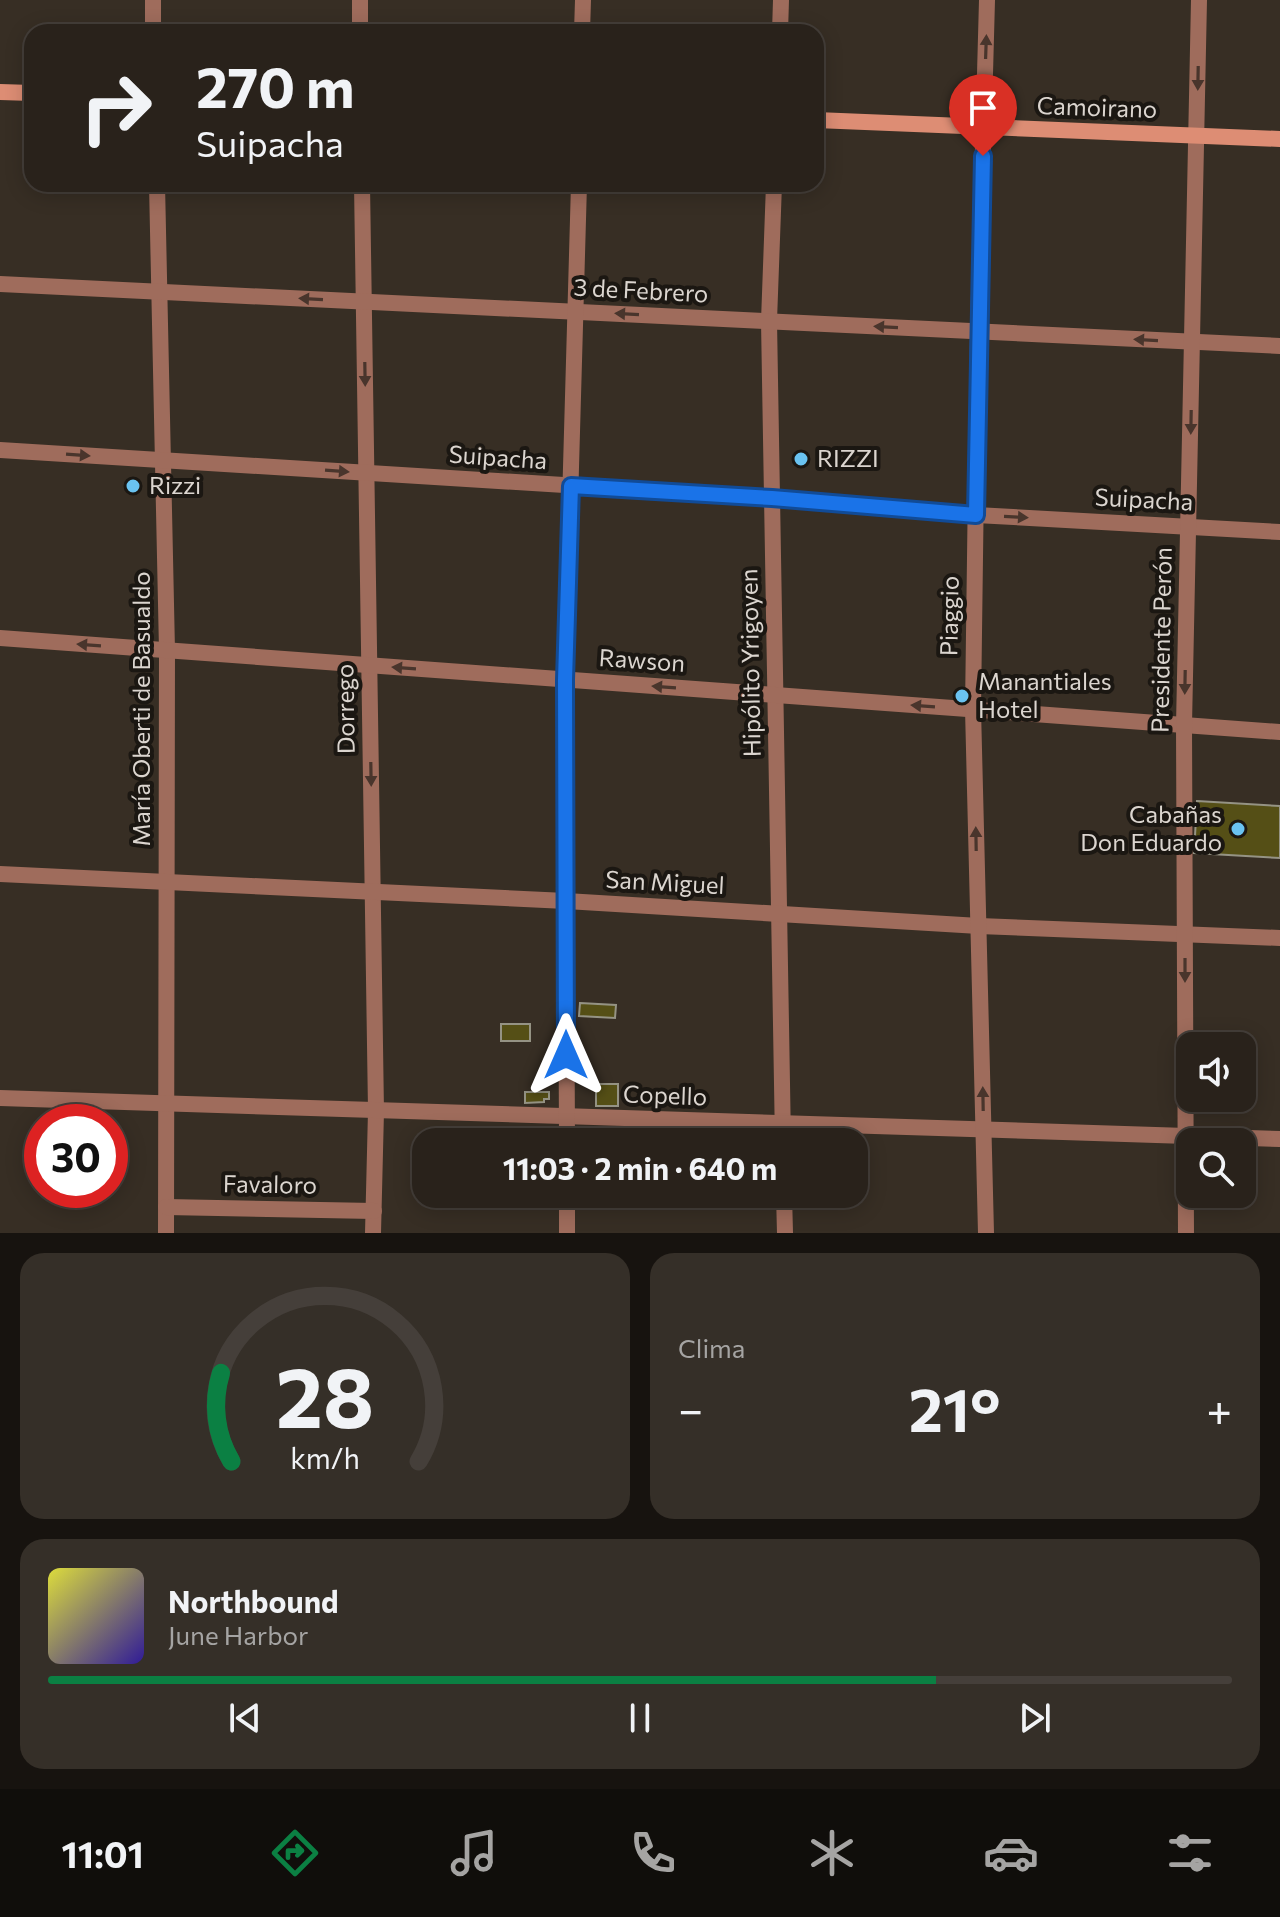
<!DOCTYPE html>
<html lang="es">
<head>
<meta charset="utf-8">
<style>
	:root { --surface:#29221b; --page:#352f28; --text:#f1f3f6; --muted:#a5a4a3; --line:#453f3a; --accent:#0b8043 }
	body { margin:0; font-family:Commissioner,sans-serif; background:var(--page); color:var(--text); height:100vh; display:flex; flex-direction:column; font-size:30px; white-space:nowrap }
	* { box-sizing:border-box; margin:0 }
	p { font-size:26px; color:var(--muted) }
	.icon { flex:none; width:44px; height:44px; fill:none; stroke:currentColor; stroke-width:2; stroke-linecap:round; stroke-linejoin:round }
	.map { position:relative; height:1233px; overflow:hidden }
	.sheet { display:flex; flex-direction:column; gap:20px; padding:20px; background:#17130f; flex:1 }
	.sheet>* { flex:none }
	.guide { position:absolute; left:24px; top:24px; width:800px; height:168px; border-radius:24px; box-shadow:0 4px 20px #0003,0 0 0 2px var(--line); background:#29221b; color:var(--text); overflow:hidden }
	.tools { position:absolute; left:1176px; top:1032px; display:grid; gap:16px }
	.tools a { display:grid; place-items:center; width:80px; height:80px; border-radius:16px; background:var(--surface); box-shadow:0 4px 20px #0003,0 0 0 2px var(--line); font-size:40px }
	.speed { position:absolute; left:24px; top:1104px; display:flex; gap:16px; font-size:40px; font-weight:700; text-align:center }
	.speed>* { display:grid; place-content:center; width:104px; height:104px; border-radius:50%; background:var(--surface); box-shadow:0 4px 20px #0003,0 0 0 2px var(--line); line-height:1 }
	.speed .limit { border:12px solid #d22; background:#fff; color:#111 }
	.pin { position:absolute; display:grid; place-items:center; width:68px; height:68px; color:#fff; margin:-82px -34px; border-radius:50% 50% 50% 0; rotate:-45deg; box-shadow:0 0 8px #0007 }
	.pin .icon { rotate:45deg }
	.me { position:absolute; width:88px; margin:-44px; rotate:0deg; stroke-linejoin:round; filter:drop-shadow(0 0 6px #0008) }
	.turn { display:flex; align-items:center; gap:28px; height:168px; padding:0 40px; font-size:36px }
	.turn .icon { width:104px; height:104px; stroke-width:2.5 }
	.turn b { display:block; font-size:56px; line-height:68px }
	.big { font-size:60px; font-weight:700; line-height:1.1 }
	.sheet .widget { flex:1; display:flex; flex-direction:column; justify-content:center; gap:12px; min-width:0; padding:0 28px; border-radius:24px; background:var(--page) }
	.sheet .dial { align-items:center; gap:0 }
	.dial svg { height:208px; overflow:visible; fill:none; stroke:var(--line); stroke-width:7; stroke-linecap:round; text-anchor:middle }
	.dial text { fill:var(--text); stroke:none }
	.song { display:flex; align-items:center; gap:24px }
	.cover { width:96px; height:96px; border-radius:12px; background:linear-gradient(135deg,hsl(60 70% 55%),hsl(250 70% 35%)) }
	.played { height:8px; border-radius:4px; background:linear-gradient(90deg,var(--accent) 75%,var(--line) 75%) }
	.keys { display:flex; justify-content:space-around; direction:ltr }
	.heat { display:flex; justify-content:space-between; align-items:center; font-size:44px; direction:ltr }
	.sheet .tiles { flex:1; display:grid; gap:20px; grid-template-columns:1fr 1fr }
	.widget:last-child { grid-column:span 2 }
	.trip { position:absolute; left:412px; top:1128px; width:456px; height:80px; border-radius:24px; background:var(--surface); box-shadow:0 4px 20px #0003,0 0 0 2px var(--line); font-weight:700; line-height:80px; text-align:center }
	.menu { display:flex; height:128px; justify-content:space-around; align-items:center; background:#100e0b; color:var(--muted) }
	.menu .icon { width:56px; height:56px }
	.menu .selected { color:var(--accent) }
	.menu b { font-size:36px; color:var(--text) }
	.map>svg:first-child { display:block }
	.building { fill:#554f16; stroke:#959384; stroke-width:2 }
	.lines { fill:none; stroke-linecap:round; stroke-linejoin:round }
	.street { stroke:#9f6c5c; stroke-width:16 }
	.secondary { stroke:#dd8d74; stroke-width:16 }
	.oneway { fill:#49352c }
	.route-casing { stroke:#114b97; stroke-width:20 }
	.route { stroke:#1a73e8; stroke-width:14 }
	.poi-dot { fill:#6ac3f1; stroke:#1b1712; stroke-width:3 }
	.labels { text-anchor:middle; stroke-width:8; stroke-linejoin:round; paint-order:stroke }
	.street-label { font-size:24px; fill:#dbd5cf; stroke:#1b1712 }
	.poi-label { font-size:24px; fill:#dbd5cf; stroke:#1b1712; text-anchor:start }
</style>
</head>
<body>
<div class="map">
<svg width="1280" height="1233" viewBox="0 0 1280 1233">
	<rect width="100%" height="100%" fill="#372e24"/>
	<g class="building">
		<path d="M1197,801L1280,806V858L1194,853Z"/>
		<path d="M580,1003L616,1005L615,1018L579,1016Z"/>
		<rect x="501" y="1024" width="29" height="17"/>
		<rect x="596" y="1084" width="22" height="22"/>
		<path d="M525,1092H549V1099H544V1102L525,1103Z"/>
		<path d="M525,1130L545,1131V1142H524Z"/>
	</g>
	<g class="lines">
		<g class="street">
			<path d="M153,0V32"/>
			<path d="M360,0V32"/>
			<path d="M582,32L583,0"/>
			<path d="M780,32L781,0"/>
			<path d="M157,184L167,650L166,1233"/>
			<path d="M362,184L376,1111L373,1233"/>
			<path d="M774,184L769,321L783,1142"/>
			<path d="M0,284L1280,346"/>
			<path d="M0,450L772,498L976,515L1280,532"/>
			<path d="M0,638L1280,732"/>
			<path d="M0,874L566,901L979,926L1280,938"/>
			<path d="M0,1098L1280,1139"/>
			<path d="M567,1142L565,680L579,184"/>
			<path d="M567,1194V1233"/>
			<path d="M784,1194L785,1233"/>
			<path d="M166,1207L374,1211"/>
			<path d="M986,1233L973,709L978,331L987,0"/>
			<path d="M1186,1233L1184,725L1199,0"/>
		</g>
		<g class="secondary">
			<path d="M0,92L32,93"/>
			<path d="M816,120L1280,139"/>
		</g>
	</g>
	<defs><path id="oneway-solid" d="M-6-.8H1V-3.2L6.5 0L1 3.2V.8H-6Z" transform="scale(2)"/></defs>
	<g class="oneway">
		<use href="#oneway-solid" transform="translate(986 47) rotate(-88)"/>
		<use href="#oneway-solid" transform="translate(1198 78) rotate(91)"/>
		<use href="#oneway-solid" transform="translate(311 299) rotate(-177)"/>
		<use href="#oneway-solid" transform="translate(627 314) rotate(-177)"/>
		<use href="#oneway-solid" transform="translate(886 327) rotate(-177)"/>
		<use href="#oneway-solid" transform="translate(1146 340) rotate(-177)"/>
		<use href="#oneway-solid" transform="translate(365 374) rotate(89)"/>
		<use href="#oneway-solid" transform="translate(1191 422) rotate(91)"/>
		<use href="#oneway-solid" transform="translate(78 455) rotate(4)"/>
		<use href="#oneway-solid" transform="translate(337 471) rotate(4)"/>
		<use href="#oneway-solid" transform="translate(1016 517) rotate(3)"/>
		<use href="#oneway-solid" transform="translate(89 645) rotate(-176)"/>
		<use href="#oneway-solid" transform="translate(404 668) rotate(-176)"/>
		<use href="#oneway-solid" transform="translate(1185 682) rotate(91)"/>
		<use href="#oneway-solid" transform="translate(664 687) rotate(-176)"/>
		<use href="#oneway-solid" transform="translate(923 706) rotate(-176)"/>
		<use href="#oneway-solid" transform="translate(371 774) rotate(89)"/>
		<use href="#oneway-solid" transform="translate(976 839) rotate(-91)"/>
		<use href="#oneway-solid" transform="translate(1185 970) rotate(90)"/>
		<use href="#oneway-solid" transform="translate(983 1099) rotate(-91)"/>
	</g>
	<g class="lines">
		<defs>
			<path id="route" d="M566,1055L565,680L571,486L772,498L976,515L983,156"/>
		</defs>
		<use href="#route" class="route-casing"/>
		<use href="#route" class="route"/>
	</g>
	<g class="poi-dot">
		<circle cx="801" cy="459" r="8"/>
		<circle cx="133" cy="486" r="8"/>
		<circle cx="962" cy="696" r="8"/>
		<circle cx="1238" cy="829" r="8"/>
	</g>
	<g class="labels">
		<g class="street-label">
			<text transform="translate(1097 108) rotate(2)" y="8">Camoirano</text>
			<text transform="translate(641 291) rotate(3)" y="8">3 de Febrero</text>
			<text transform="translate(498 458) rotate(4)" y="8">Suipacha</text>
			<text transform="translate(1144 500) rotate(3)" y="8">Suipacha</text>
			<text transform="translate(950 616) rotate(-89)" y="8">Piaggio</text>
			<text transform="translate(1162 640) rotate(-89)" y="8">Presidente Perón</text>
			<text transform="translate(642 661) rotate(4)" y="8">Rawson</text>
			<text transform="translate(751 663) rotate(-91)" y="8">Hipólito Yrigoyen</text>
			<text transform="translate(142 709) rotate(-90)" y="8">María Oberti de Basualdo</text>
			<text transform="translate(346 709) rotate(-91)" y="8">Dorrego</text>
			<text transform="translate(665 883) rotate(3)" y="8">San Miguel</text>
			<text transform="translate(665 1096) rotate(2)" y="8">Copello</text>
			<text transform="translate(270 1185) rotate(1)" y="8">Favaloro</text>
		</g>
		<g class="poi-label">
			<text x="817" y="467">RIZZI</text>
			<text x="149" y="494">Rizzi</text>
			<text x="978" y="690">Manantiales<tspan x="978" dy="28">Hotel</tspan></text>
			<text x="1222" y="823" text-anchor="end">Cabañas<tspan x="1222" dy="28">Don Eduardo</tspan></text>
		</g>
	</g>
</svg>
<div class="tools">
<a><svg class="icon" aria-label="sound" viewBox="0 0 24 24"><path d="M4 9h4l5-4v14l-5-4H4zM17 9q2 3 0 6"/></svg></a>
<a><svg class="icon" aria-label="search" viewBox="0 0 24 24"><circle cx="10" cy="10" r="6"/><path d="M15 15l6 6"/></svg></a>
</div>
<div class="speed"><div class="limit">30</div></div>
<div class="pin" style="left:983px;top:156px;background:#d93025"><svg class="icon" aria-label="arrive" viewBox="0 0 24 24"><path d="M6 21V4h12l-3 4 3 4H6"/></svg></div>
<svg class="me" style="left:566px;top:1055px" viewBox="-20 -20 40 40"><path d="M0-17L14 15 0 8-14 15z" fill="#1a73e8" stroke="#fff" stroke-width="4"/></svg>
<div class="trip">11:03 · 2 min · 640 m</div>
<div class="guide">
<div class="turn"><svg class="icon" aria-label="right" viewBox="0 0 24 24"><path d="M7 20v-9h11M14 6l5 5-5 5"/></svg><div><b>270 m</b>Suipacha</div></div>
</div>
</div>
<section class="sheet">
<div class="tiles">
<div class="widget dial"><svg viewBox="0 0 100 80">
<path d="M14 69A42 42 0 1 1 86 69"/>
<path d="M14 69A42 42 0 0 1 10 35" stroke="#0b8043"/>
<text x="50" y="56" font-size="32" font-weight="700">28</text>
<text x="50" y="72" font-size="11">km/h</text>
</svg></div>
<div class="widget"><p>Clima</p>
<div class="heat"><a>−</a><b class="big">21°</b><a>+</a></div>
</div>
<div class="widget">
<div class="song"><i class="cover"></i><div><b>Northbound</b><p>June Harbor</p></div></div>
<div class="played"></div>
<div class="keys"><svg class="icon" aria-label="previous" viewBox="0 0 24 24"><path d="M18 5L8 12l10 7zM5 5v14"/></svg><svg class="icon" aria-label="pause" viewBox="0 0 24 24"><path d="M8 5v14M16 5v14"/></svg><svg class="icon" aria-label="next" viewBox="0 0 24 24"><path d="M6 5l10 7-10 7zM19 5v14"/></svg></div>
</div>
</div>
</section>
<nav class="menu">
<b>11:01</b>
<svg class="icon selected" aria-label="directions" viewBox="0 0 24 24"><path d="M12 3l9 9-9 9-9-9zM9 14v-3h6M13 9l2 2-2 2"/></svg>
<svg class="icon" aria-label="music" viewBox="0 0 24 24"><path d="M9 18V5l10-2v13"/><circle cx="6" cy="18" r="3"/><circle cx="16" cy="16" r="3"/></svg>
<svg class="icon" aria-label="phone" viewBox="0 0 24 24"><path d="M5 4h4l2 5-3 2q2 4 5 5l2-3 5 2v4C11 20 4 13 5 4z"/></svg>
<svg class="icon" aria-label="climate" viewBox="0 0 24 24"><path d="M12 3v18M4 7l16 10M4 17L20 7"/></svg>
<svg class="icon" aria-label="car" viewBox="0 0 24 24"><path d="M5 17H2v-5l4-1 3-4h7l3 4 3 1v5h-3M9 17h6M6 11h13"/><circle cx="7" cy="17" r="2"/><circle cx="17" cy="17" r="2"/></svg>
<svg class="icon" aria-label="filters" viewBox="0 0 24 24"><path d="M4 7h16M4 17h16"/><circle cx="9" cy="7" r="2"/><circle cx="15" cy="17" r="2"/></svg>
</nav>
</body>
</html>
